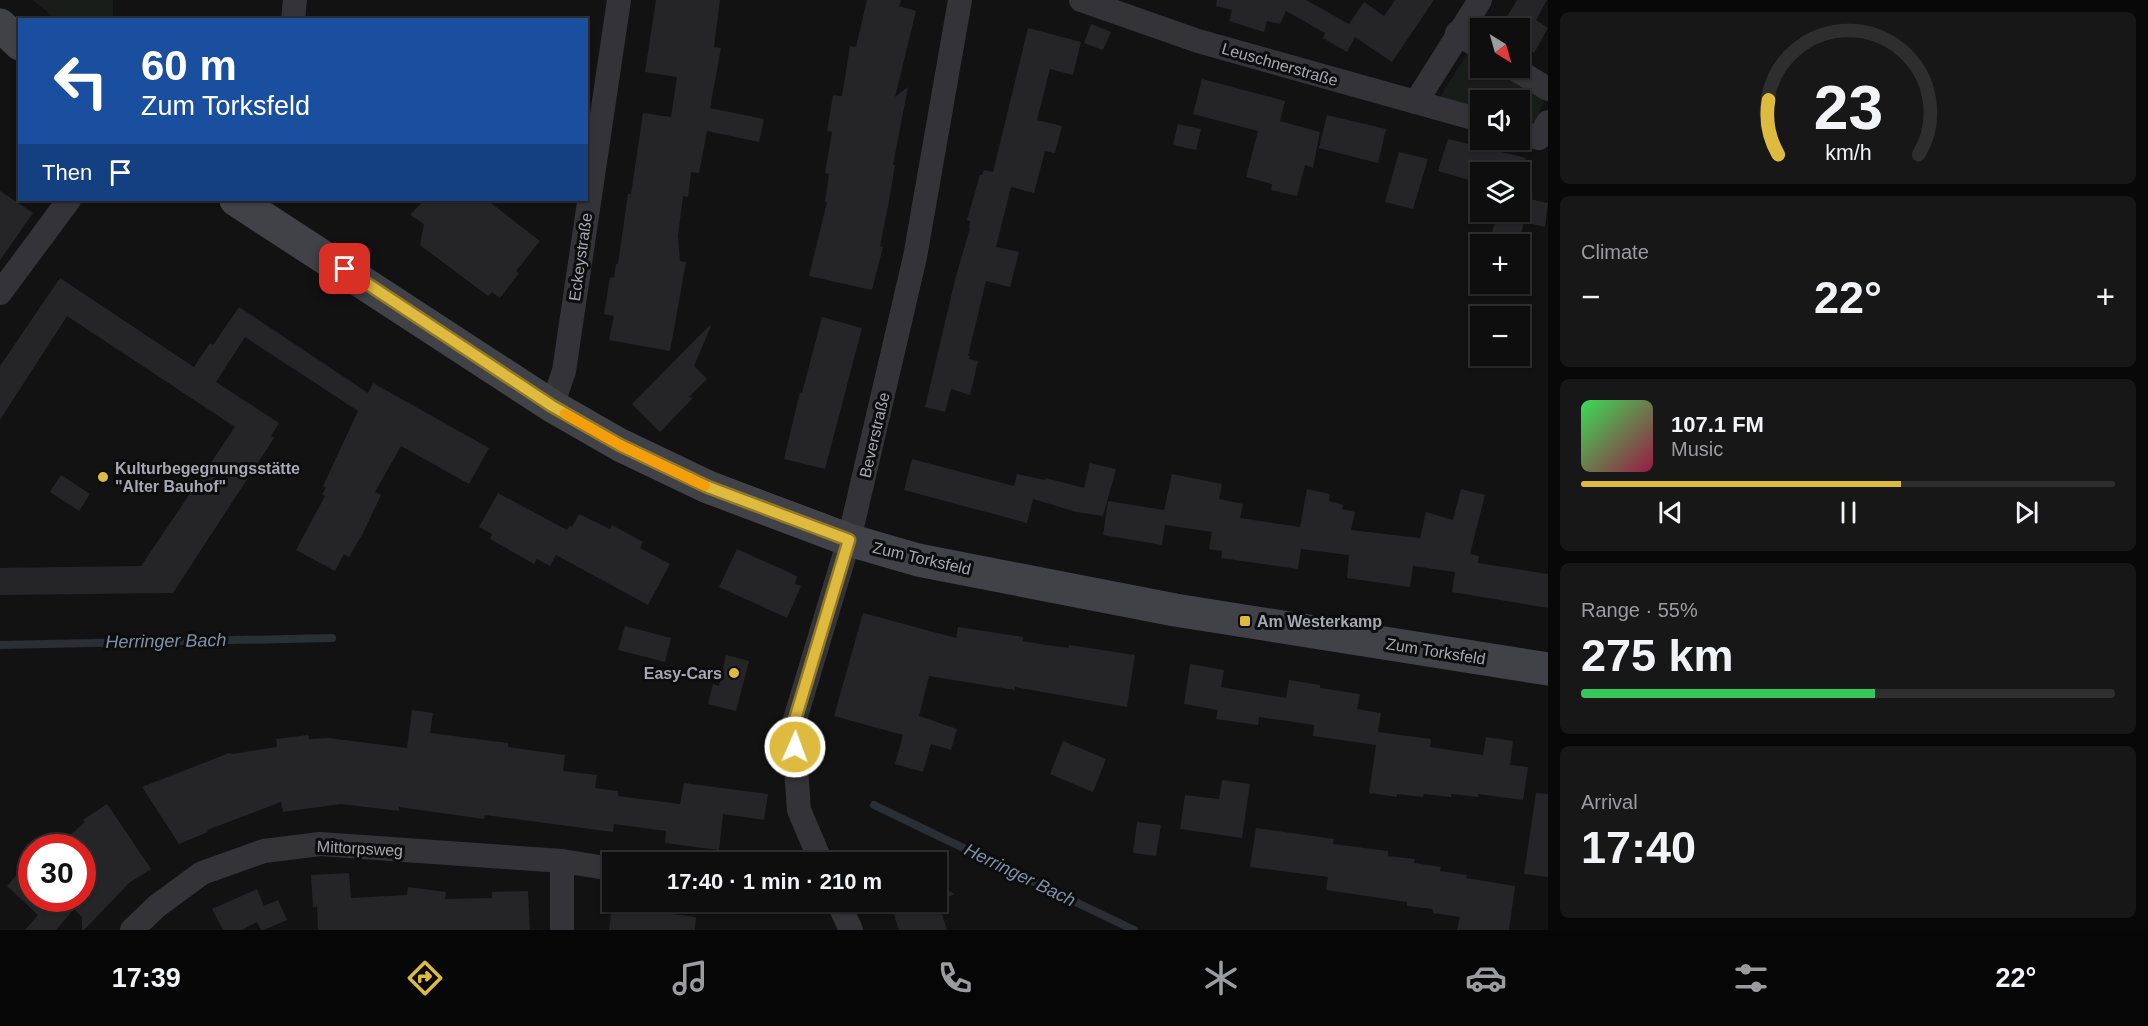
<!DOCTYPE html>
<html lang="en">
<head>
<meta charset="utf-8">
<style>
	:root { --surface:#0e0e0e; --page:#171717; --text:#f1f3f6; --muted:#9b9c9e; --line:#2e2e2e; --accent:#deba3e }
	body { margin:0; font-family:Arial,sans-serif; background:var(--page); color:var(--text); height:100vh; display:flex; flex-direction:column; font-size:22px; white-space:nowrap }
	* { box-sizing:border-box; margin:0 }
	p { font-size:20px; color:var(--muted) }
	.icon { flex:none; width:33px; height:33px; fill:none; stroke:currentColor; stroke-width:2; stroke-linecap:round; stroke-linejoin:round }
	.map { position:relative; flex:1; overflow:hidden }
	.details { display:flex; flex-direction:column; gap:12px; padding:12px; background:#080808; width:600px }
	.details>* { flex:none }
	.top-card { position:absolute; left:18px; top:18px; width:570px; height:183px; border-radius:0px; box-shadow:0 2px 4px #0004,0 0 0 2px var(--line); background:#1a4fa0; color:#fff; overflow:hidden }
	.needle { width:39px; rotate:143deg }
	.tools { position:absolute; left:1470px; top:18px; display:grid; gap:12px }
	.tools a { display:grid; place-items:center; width:60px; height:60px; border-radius:0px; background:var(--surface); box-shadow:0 2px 4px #0004,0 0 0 2px var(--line); font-size:30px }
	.speed { position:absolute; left:18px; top:834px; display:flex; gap:12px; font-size:30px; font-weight:700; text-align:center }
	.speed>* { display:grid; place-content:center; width:78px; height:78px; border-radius:50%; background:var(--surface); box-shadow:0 2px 4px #0004,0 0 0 2px var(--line); line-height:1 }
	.speed .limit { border:9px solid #d22; background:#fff; color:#111 }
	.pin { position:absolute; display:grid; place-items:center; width:51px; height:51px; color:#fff; margin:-26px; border-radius:12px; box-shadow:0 3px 9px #0006 }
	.me { position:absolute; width:66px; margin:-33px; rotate:2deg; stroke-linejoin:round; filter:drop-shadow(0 0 4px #0008) }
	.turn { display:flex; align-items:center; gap:21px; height:126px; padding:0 24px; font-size:27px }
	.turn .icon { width:78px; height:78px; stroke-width:2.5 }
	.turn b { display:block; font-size:42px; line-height:51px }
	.then { display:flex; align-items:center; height:57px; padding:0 24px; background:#0003; gap:12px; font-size:22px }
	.big { font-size:45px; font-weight:600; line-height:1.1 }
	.details .card { flex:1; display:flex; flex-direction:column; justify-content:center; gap:9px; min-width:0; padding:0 21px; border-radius:9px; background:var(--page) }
	.details .dial { align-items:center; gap:0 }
	.dial svg { height:156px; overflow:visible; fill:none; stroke:var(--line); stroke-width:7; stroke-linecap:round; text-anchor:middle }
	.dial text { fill:var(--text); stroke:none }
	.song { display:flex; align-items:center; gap:18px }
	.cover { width:72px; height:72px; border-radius:9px; background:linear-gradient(135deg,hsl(130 70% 55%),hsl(340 70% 35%)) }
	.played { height:6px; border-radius:3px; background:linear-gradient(90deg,var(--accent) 60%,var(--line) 60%) }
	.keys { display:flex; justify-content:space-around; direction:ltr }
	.heat { display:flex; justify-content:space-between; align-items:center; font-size:33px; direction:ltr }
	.charge { height:9px; border-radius:4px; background:linear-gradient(90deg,#34c759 55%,var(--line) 0) }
	.trip { position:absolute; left:602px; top:852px; width:345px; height:60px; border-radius:0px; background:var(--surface); box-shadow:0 2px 4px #0004,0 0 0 2px var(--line); font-weight:600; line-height:60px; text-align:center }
	.menu { display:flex; height:96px; justify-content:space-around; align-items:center; background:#060606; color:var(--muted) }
	.menu .icon { width:42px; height:42px }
	.menu .on { color:var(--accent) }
	.menu b { font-size:27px; color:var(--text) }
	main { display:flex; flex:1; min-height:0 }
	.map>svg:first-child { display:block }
	.green { fill:#181d1a }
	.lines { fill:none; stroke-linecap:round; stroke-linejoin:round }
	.stream { stroke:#292f35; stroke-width:8 }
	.building { fill:#252527 }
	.street { stroke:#333338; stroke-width:24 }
	.secondary { stroke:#414247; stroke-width:33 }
	.route-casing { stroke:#907928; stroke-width:15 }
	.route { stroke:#deba3e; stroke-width:10 }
	.slow { stroke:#f59e0b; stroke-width:10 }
	.poi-dot { fill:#deba3e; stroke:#0d0d0e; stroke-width:2 }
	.labels { text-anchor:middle; stroke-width:6; stroke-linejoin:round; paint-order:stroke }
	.street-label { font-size:16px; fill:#a5a7b2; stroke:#0d0d0e }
	.poi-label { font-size:16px; font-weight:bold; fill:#a5a7b2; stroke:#0d0d0e; text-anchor:start }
	.water-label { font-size:18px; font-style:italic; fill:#7e91aa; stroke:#0d0d0e }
</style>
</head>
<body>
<main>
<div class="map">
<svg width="1548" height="930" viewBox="0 0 1548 930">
	<rect width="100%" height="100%" fill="#121213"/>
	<g class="green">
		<path d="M33,0H113V19H56Z"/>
		<path d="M1466,55L1474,56L1480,60V68H1493L1541,96L1544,102L1535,121L1530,124L1520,122V100H1480V112L1442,98V94Z"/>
	</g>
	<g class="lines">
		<g class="stream">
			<path d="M0,645L332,638"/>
			<path d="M874,805L1134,930"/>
		</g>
	</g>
	<g class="building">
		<path d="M656,0H720L714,47L721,48L710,108L764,119L759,142L707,131L699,173L691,172L688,197L683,196L678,236L680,261L686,262L670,351L609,340L614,316L604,314L610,277L614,278L616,264H618L628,194H631L643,113L671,117L677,77L645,72Z"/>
		<path d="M867,0H901L899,6L916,11L895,97L908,87L893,165H895L889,201L880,246L883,247L872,290L809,276L827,202H825L829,174L825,173L832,132L827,131L833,95L842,96L850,46L856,47Z"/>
		<path d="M1217,0H1306L1349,24L1364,2L1384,16L1395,0H1434L1392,62L1355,37L1347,52L1323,38L1325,33L1286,11L1280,24L1267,21L1264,32L1229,21L1232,10L1216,6Z"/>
		<path d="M1517,0H1547L1536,20L1548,28L1534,53L1520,44V28H1500Z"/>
		<path d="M1091,24L1111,32L1103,50L1084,43Z"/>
		<path d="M1028,28L1081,42L1073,75L1050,69L1037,120L1062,126L1055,153L1045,151L1034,193L1011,187L996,247L1019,252L1010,287L986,281L968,356H970L969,359L978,361L970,395L951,389L945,412L925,407L956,276L970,228H969L970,221L967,220L980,175H982L984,170L993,172Z"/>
		<path d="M1202,79L1285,101L1280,121L1320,132L1313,168L1305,165L1297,196L1271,190L1272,184L1246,177L1258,131L1193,114Z"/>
		<path d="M1327,115L1386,129L1378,163L1319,148Z"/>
		<path d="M1178,124L1201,129L1196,150L1173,145Z"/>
		<path d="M1448,139L1526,158L1520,180V172H1480V183L1438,171Z"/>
		<path d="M1399,152L1428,159L1413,209L1385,202Z"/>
		<path d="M0,191L33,213L0,260Z"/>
		<path d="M1520,197L1548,203L1545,227L1524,222L1518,244H1510L1490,239L1498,212H1520Z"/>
		<path d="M424,200H487L540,241L516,271L519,273L500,298L492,292L488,296L420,245L424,224L410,215Z"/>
		<path d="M60,278L194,367L210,343L213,345L239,307L368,393L373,383L489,448L469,484L401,446L375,492L381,495L363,533L349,557L344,554L335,571L296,550L325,496L322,494L326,488L323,486L358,411L245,337L216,382L279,423L271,436L274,438L173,593L0,595V568L141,566L235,427L67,316L0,420V366Z"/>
		<path d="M822,317L862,328L825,469L784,459L800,392L802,393Z"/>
		<path d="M710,325L711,326L694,366L707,379L689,397L693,398L660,432L632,404Z"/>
		<path d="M912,459L1014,486L1017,474L1045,480L1046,478L1084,488L1090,463L1116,469L1103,516L1077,512L1033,499L1027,523L904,490Z"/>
		<path d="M1172,474L1222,484L1219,499L1243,504L1240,518L1300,527L1307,489L1330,494L1329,501L1343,505L1342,509L1355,512L1351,530L1420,538L1426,512L1453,520L1461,489L1485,495L1470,554L1479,556L1478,563L1548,574V608L1452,592L1455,572L1413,566L1410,587L1347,578L1349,555L1301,549L1298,569L1221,558L1222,551L1209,549L1212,532L1165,525L1162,545L1103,535L1108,501L1164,510Z"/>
		<path d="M61,475L90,494L79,511L50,492Z"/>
		<path d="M498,493L567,530L570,525L572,527L579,514L610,529L612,525L643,542L640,548L670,564L648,605L556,555L550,566L537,559L534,564L490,539L492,534L479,527Z"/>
		<path d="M737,549L797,576L795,584L801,586L787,618L719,587Z"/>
		<path d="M863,613L956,638L958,627L1023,637V641L1046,645L1069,648V645L1135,655L1127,707L1015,687V690L929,676L919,716L957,729L951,750L931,744L923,772L895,764L903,735L834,716Z"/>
		<path d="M625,626L671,638L665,662L618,650Z"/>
		<path d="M726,655L749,661L736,711L708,704L713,684L719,686Z"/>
		<path d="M1190,664L1224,670L1221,687L1286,698L1289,680L1320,685V688L1360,694L1357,709L1381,713L1378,732L1431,739L1430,747L1483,755L1486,737L1513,741L1510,765L1528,767L1523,800L1478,794V797L1451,794V797L1424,794L1423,797L1397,794V797L1369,793L1376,745L1313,736L1314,725L1259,717L1258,725L1216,719L1218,710L1184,704Z"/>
		<path d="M412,710L433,713L430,733L508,743V747L565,755L563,771L597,775L595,788L618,791V796L680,804L684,783L768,794L764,820L723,814L719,850L665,843L666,831L614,824L613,832L485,815L484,819L399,807V811L341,804L283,812L281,802L207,830L208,832L179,844L142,787L229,753L232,754L277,747L276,739L308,735L309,739L329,738L407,748Z"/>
		<path d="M1063,741L1106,759L1093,792L1050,774Z"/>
		<path d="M1222,780L1250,784L1242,838L1180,829L1185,795L1219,799Z"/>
		<path d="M1536,793L1548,794V877L1524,874Z"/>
		<path d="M107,804L151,869L129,883L84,930H82V917L74,909L56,930H25L38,915L7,886L32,858V898H82V848H56L85,822L83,820Z"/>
		<path d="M1137,822L1161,825L1156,856L1133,853Z"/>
		<path d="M1256,828L1334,839L1333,844L1388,851V856L1415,859L1414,863L1441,867L1440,871L1467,875L1466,878L1515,886L1509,930H1457L1460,917L1433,913V909L1407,906V902L1326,890L1328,877L1250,867Z"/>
		<path d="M349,873L351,898L407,895L408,887L446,892L445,899L492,898V892L528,891L530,930H318L317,906L313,908L311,875Z"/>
		<path d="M936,885L955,894L938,901L947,930H899L890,902H936Z"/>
		<path d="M257,889L264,906L278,900L287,920L264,930H261L257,922L242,930H223L212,909Z"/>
		<path d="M612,906L696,917L695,930H609Z"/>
	</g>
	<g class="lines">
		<g class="street">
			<path d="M1081,0L1198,41L1480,120"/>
			<path d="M293,20L295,0"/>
			<path d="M1457,33L1480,48"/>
			<path d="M1513,68L1548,89"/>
			<path d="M1416,102L1480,0"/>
			<path d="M1520,132L1539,138L1548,122"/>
			<path d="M0,293L69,200"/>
			<path d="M552,406L564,371L619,0"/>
			<path d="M562,861V930"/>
			<path d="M821,862L799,810L793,726L849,540L915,257L960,0"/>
			<path d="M838,902L851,930"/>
			<path d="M132,930L157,906L202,873L264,851L320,844L562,861L612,869"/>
		</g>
		<g class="secondary">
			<path d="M0,25L20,44"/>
			<path d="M236,200L552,406L620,445L708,487L849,540L918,560L1175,610L1548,669"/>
		</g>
	</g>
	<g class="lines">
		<defs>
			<path id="route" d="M345,269L552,406L620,445L708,487L849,540L793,726L795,747"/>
		</defs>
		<use href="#route" class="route-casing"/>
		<use href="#route" class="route"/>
		<path class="slow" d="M565,414L620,445L705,486"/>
	</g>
	<g class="poi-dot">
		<circle cx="103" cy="477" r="6"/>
		<rect x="1239" y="615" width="12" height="12" rx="3"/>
		<circle cx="734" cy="673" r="6"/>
	</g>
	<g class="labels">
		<g class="street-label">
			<text transform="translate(1280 64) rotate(16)" y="6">Leuschnerstraße</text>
			<text transform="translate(580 257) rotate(-82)" y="6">Eckeystraße</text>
			<text transform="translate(874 435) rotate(-77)" y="6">Beverstraße</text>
			<text transform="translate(922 558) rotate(13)" y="6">Zum Torksfeld</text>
			<text transform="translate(1436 651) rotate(9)" y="6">Zum Torksfeld</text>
			<text transform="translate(360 848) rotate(3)" y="6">Mittorpsweg</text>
		</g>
		<g class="poi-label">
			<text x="115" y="474">Kulturbegegnungsstätte<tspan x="115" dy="18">"Alter Bauhof"</tspan></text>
			<text x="1257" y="627">Am Westerkamp</text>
			<text x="722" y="679" text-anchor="end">Easy-Cars</text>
		</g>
		<g class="water-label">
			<text transform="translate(166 641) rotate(-1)" y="6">Herringer Bach</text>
			<text transform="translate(1020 875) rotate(26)" y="6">Herringer Bach</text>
		</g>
	</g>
</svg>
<div class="tools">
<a><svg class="needle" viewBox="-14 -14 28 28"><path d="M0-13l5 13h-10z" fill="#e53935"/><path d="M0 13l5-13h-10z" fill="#9b9c9e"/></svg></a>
<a><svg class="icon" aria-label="sound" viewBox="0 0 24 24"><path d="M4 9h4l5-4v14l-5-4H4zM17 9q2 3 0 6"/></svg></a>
<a><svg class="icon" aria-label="layers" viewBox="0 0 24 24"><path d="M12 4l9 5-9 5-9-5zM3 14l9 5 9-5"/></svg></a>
<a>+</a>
<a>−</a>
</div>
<div class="speed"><div class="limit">30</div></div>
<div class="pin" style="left:345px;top:269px;background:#d93025"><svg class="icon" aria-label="arrive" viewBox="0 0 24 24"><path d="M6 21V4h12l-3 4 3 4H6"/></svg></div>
<svg class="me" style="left:795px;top:747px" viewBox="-20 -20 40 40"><circle r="17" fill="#deba3e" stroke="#fff" stroke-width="3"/><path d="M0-11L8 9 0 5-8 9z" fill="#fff"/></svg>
<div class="trip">17:40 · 1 min · 210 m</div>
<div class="top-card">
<div class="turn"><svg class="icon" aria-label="left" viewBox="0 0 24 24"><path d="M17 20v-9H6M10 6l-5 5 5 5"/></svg><div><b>60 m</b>Zum Torksfeld</div></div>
<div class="then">Then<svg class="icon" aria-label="arrive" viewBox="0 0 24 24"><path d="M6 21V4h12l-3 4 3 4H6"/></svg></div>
</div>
</div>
<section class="details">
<div class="card dial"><svg viewBox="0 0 100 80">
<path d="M14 69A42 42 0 1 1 86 69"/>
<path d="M14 69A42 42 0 0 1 9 41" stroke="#deba3e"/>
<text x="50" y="56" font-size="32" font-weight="700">23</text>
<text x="50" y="72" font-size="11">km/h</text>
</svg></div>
<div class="card"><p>Climate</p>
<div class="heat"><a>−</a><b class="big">22°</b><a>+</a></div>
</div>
<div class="card">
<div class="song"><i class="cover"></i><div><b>107.1 FM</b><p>Music</p></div></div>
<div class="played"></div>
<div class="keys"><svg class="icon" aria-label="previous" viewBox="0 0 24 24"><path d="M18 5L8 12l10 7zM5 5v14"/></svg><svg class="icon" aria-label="pause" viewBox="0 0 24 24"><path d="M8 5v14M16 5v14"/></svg><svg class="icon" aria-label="next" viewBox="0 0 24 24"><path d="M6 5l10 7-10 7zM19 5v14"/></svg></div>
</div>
<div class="card"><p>Range · 55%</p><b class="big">275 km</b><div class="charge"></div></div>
<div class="card"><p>Arrival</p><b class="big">17:40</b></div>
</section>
</main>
<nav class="menu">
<b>17:39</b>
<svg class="icon on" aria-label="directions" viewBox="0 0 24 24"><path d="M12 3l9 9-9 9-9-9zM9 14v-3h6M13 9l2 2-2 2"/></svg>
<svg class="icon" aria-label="music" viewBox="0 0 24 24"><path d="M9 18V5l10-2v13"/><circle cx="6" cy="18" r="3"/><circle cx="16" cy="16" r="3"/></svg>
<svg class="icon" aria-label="phone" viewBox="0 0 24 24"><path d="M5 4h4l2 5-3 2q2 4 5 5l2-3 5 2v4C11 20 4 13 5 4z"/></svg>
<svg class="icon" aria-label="climate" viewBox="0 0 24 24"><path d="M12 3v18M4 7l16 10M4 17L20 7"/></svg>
<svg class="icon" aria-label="car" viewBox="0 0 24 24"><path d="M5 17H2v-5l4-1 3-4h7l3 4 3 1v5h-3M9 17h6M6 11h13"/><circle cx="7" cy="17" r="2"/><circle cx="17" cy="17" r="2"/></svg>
<svg class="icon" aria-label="filters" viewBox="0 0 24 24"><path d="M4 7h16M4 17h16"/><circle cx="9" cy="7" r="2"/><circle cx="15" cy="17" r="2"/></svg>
<b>22°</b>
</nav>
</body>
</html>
